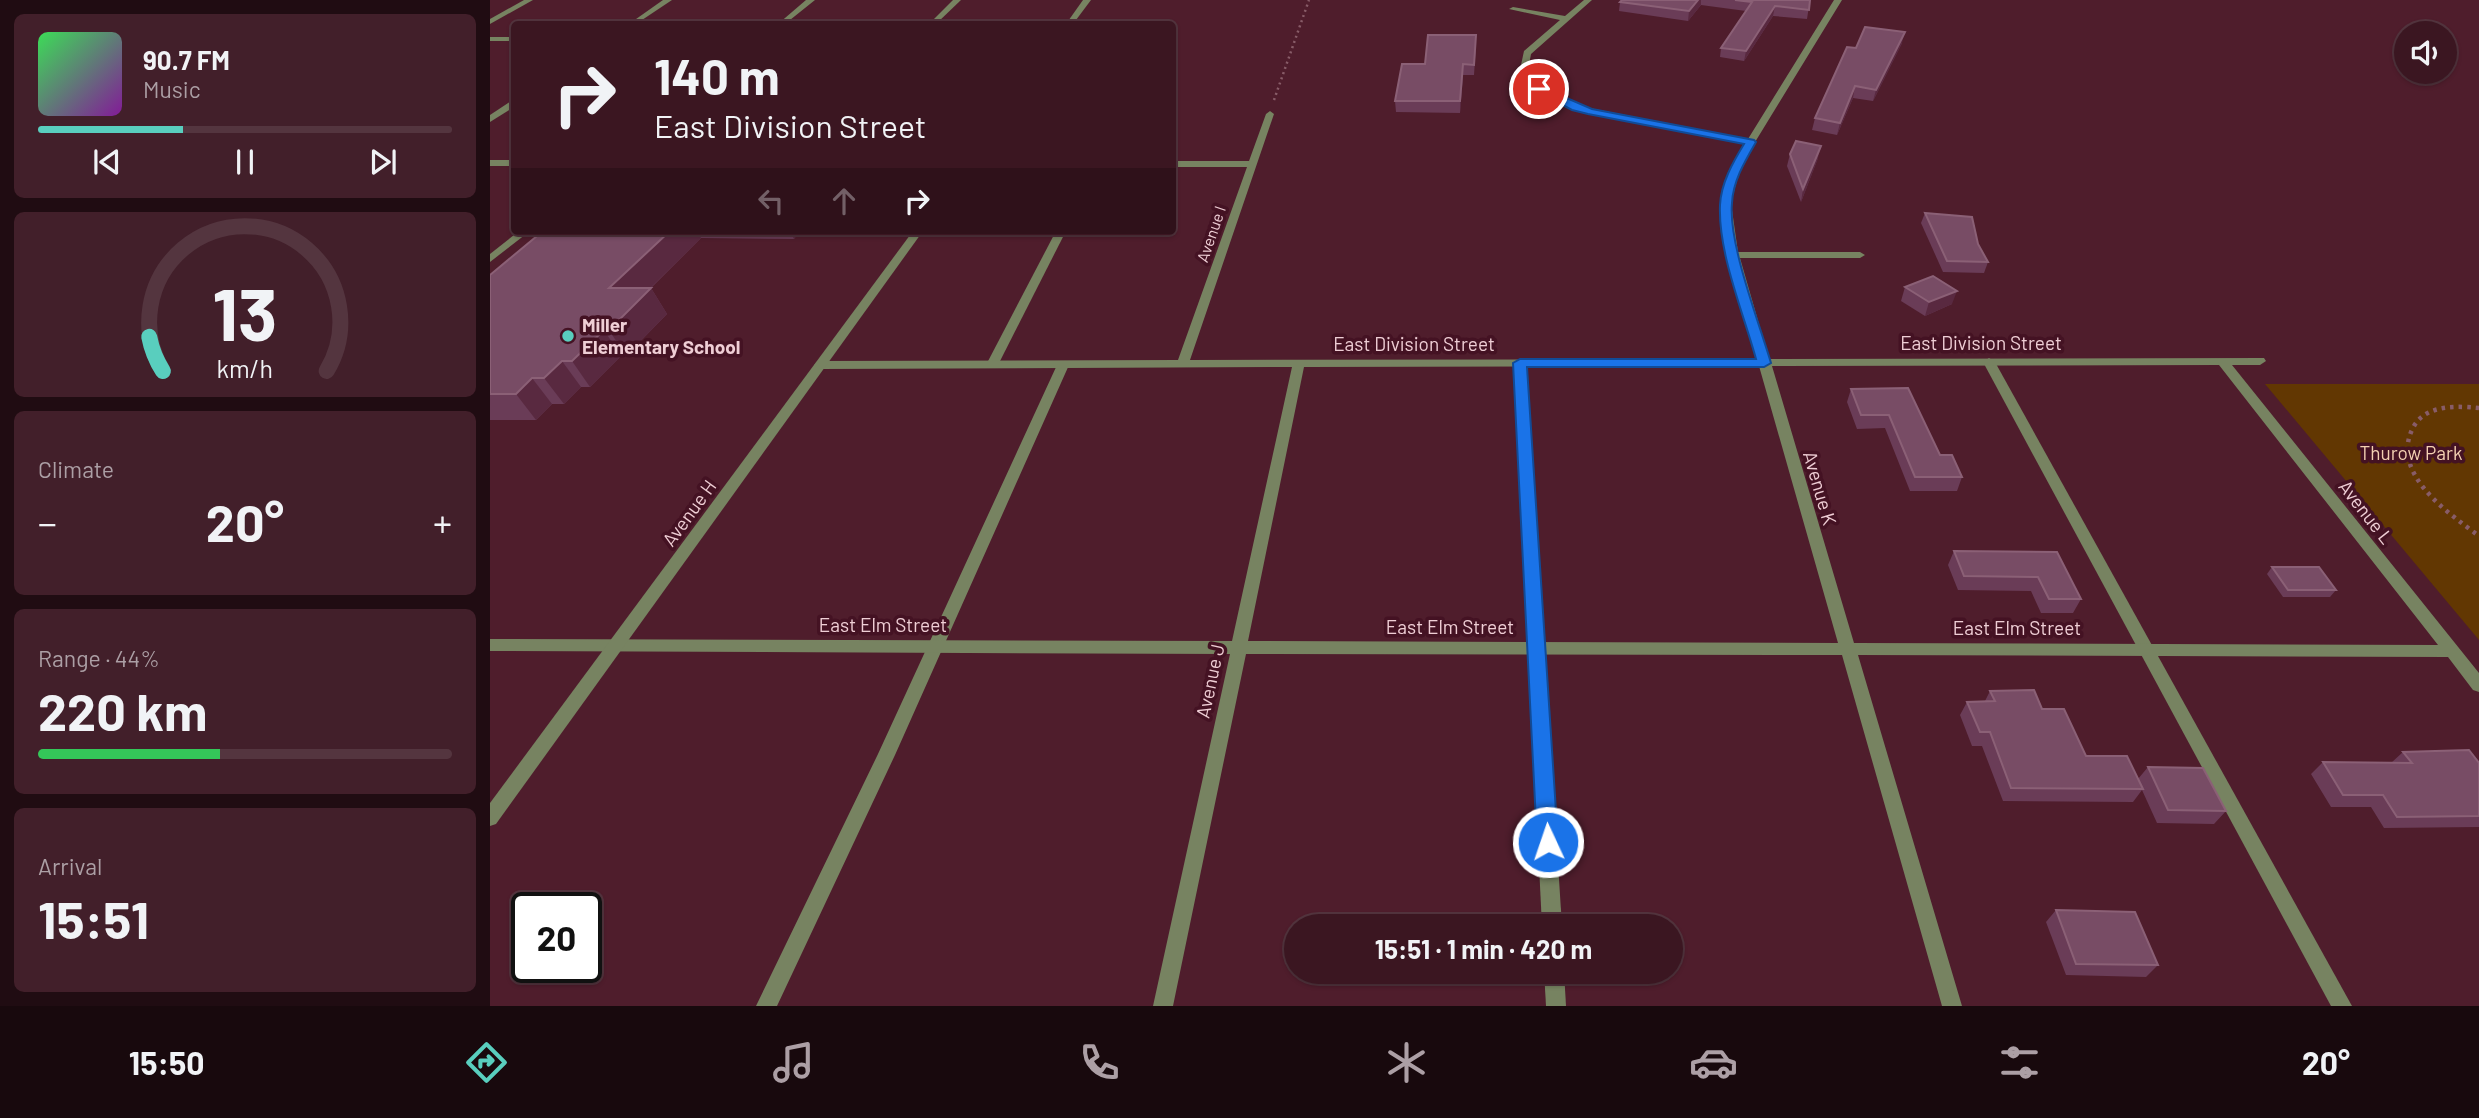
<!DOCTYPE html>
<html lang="en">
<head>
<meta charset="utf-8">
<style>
	:root { --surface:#3b1621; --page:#421f2a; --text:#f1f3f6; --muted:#ac9fa5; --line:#54353f; --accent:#59cebe }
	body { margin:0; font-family:Barlow,sans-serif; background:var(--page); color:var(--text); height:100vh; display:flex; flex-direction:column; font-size:26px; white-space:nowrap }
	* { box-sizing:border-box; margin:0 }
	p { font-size:23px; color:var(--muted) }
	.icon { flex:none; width:38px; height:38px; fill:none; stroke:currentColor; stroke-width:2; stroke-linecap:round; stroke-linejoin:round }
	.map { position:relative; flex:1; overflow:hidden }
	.drawer { display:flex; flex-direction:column; gap:14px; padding:14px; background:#200c12; width:490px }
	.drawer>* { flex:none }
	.banner { position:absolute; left:21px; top:21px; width:665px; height:214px; border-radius:7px; box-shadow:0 2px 5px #0004,0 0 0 2px var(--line); background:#3b1621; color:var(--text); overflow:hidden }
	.controls { position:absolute; left:1904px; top:21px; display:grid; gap:14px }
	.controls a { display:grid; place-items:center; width:63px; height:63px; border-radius:50%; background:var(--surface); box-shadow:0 2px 5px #0004,0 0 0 2px var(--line); font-size:35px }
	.speed { position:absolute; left:21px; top:892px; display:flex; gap:14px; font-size:35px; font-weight:700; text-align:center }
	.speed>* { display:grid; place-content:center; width:91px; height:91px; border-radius:50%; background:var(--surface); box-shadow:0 2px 5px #0004,0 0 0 2px var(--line); line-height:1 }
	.speed .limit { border:4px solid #111; border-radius:10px; background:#fff; color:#111 }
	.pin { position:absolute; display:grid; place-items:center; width:60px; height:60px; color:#fff; margin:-30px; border:4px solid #fff; border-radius:50%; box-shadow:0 2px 7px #0007 }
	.me { position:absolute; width:77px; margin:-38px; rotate:357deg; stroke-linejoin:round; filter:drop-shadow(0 0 5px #0008) }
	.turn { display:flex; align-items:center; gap:24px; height:147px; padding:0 28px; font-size:32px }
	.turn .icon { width:91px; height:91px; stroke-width:2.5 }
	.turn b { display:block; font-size:49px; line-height:60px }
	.lanes { display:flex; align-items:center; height:66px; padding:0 28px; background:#0003; justify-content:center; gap:35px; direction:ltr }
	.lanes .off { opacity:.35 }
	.big { font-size:52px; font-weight:700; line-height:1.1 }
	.drawer .widget { flex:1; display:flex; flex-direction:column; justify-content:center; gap:10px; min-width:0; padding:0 24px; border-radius:10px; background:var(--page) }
	.drawer .dial { align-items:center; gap:0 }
	.dial svg { height:182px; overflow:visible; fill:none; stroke:var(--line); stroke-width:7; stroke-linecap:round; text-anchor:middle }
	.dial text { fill:var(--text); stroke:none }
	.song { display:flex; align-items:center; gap:21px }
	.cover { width:84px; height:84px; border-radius:10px; background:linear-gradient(135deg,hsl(130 70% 55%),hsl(290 70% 35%)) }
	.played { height:7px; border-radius:4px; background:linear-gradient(90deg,var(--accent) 35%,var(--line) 35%) }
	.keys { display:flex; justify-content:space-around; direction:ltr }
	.heat { display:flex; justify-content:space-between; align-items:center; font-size:38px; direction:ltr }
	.charge { height:10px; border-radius:5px; background:linear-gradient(90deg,#34c759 44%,var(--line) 0) }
	.trip { position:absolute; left:794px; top:914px; width:399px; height:70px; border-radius:35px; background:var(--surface); box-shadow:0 2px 5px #0004,0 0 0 2px var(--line); font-weight:700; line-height:70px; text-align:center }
	.dock { display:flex; height:112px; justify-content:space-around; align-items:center; background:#18090d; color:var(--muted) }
	.dock .icon { width:49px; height:49px }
	.dock .selected { color:var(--accent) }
	.dock b { font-size:32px; color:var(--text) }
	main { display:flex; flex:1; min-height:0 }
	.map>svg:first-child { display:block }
	.green { fill:#623702 }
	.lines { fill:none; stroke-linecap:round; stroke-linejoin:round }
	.path-far1 { stroke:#885c68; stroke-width:2.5; stroke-dasharray:2 3.5; stroke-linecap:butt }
	.path { stroke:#885c68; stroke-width:4.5; stroke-dasharray:3.5 5; stroke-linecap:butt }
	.service { fill:#778361; fill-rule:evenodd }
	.minor { fill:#778361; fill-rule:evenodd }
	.tertiary { fill:#778361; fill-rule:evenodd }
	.wall { fill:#6a3c57 }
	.shaded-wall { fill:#592940 }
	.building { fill:#784c65; stroke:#8b6076; stroke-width:2 }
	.route { fill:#1a73e8; stroke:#114b97; stroke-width:2 }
	.poi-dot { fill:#59cebe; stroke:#441223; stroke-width:2.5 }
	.labels { text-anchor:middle; stroke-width:7; stroke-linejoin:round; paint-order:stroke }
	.far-street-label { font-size:16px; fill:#efced5; stroke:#441223 }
	.poi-label { font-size:19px; font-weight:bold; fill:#efced5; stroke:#441223; text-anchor:start }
	.street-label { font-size:19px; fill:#efced5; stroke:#441223 }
	.park-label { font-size:19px; fill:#f4d1b2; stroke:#441223 }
</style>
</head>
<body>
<main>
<section class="drawer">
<div class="widget">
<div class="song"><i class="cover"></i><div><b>90.7 FM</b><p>Music</p></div></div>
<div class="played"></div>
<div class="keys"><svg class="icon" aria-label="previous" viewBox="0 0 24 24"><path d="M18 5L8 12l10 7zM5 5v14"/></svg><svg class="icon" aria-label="pause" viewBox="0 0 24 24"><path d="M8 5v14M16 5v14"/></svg><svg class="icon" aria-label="next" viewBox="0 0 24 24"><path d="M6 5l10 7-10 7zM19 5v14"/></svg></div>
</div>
<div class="widget dial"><svg viewBox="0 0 100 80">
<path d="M14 69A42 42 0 1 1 86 69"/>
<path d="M14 69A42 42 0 0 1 8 54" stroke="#59cebe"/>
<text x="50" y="56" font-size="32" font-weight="700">13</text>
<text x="50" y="72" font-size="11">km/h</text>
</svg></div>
<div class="widget"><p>Climate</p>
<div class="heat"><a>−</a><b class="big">20°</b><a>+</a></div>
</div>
<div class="widget"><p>Range · 44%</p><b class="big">220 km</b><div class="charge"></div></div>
<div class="widget"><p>Arrival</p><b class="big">15:51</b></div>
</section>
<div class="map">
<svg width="1989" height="1006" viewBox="0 0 1989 1006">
	<rect width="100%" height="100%" fill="#4f1d2c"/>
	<path class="green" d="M1775,384H1989V640Z"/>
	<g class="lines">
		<path class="path-far1" d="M784,100L819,0"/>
		<path class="path" d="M1989,408C1968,406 1937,404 1924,426C1898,472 1957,512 1989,536"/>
		<g class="service">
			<path d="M173,0H182L146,24H139Z"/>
			<path d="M463,0H471L446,24H439Z"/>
			<path d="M21,101H24V107L0,122V115Z"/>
			<path d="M566,231H576L508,365L506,368H498L496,365Z"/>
			<path d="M1499,358L1505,362L1862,1006H1841L1493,362Z"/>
			<path d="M1030,359L1036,363L1072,926H1052L1024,363Z"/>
			<path d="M573,361L579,365L405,755L287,1006H266L388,754L567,365Z"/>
			<path d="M1054,971H1074L1076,1006H1056Z"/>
		</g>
		<g class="minor">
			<path d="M34,0H43L0,24V19Z"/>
			<path d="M316,0H325L295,24H288Z"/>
			<path d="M1094,0H1102L1041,54L1039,65L1052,87L1089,106L1258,139L1344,0H1352L1251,165L1241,203L1248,252H1370L1375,255L1370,258H1250L1279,359L1774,358L1776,361L1770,365H1742L1989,673V692L1983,690L1958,657L1368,655L1472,1006H1452L1352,655L756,654L683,1006H663L740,654L0,651V639L742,641L802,367L330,369L324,365L330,361L688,360L757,167H682V161H759L776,114L780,111L784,114L700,360L1267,359C1255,315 1229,248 1231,204C1232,183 1244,161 1255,144L1086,111L1068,102L1036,114L1029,112L1061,99L1046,91L1031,65L1034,51L1070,20L1019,9L1023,7L1075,16ZM1729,365L1948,645L1364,643L1282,366ZM1269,366L1348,643L758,641L814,367Z"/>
			<rect x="0" y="160" width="24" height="6"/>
			<path d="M29,231H40L0,262V254Z"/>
		</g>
		<g class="tertiary">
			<path d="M593,0H601L583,24H576Z"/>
			<rect x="0" y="37" width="24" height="4"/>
			<path d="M423,231H433L6,824L0,826V803Z"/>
		</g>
	</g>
	<g class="wall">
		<path d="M1132,0H1320L1317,19L1283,16L1254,61L1230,57L1231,48L1256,11L1211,5L1198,21L1129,11L1130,2Z"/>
		<path d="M1412,43L1383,101L1363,98L1347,135L1322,130L1325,118L1366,48Z"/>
		<path d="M986,45L984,75H973L970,113L906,112L905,101L935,64Z"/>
		<path d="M1300,154L1328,158L1311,202L1297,166Z"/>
		<path d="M1435,213L1488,244L1498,262L1494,273L1453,272L1431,223Z"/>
		<path d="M53,231H310L304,239L211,238L161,288L177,314L136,356H131L100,387H91L74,404H62L46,420H0V275Z"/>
		<path d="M1415,287L1462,304L1435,316L1411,301Z"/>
		<path d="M1418,388L1450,455L1472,477L1467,491H1420L1395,428L1367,429L1357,402L1361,389Z"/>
		<path d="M1464,551L1567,552L1591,599L1583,613H1551L1541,591L1468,590L1458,565Z"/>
		<path d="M1782,567L1846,590L1840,597H1793L1777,574Z"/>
		<path d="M1500,691L1552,709L1596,756L1648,779L1658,767L1736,811L1724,824L1667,823L1652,790L1643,802L1513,801L1492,746H1482L1470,715L1477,702L1495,701Z"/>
		<path d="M1913,752L1989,763V827L1894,828L1881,807H1841L1821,774L1833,762L1901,763Z"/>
		<path d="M1566,910L1668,965L1656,977L1576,975L1556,922Z"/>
	</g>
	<g class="shaded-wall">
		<path d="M1208,0H1211V5L1198,21L1199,11Z"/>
		<path d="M1285,6L1283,16L1254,61L1256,51Z"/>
		<path d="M1415,32L1412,43L1383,101L1386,90Z"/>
		<path d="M973,64V75L970,113V101Z"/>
		<path d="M1365,86L1363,98L1347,135L1350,123Z"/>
		<path d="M1331,146L1328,158L1311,202L1313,189Z"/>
		<path d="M180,231H207L211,238L135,313L119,288Z"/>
		<path d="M300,231H310L304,239Z"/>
		<path d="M161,288L177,314L136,356L119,330Z"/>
		<path d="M1467,291L1462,304L1435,316L1439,302Z"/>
		<path d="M114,330L131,356L100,387L82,361Z"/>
		<path d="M72,361L91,387L74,404L54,378Z"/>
		<path d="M42,378L62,404L46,420L26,394Z"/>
	</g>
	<g class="building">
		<path d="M1132,0H1208L1199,11L1130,2Z"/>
		<path d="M1245,0H1320L1319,10L1285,6L1256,51L1231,48L1262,2Z"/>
		<path d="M1375,27L1415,32L1386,90L1365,86L1350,123L1325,118L1357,47L1366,48Z"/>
		<path d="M938,35H986L984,65L973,64L970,101H905L912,64H935Z"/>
		<path d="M1306,141L1331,146L1313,189L1300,154Z"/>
		<path d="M1435,213L1482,217L1488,244L1498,262L1457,261Z"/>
		<path d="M53,231H180L119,288H161L119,330H114L82,361H72L54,378H42L26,394H0V275Z"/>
		<path d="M1443,276L1467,291L1439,302L1415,287Z"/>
		<path d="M1418,388L1450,455H1462L1472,477H1425L1399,415H1371L1361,389Z"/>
		<path d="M1464,551L1567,552L1591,599H1559L1548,577L1474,576Z"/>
		<path d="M1782,567H1829L1846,590H1798Z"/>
		<path d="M1544,690L1552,709H1574L1596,756H1637L1653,789L1521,788L1500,732H1490L1477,702L1505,701L1500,691Z"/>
		<path d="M1979,750L1989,763V816L1907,817L1893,795H1853L1833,762L1922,763L1913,752Z"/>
		<path d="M1658,767L1713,768L1736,811L1678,810Z"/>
		<path d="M1566,910L1645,912L1668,965L1586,964Z"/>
	</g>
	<path class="route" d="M1049,86L1102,109L1264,140L1266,142C1255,161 1243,181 1242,203C1238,243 1269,322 1281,363L1274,367H1037L1068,842L1065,849L1058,852L1050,849L1047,842L1023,363L1030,359H1266C1253,312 1228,253 1230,205C1231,183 1243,162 1254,144L1098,114L1082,110L1046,91L1045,89Z"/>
	<circle class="poi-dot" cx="78" cy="336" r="7"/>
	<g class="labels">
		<g class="far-street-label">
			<text transform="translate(721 234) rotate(-71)" y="6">Avenue I</text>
		</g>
		<g class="poi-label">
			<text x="92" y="332">Miller<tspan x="92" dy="22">Elementary School</tspan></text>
		</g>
		<g class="street-label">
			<text x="1491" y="350">East Division Street</text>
			<text x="924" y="351">East Division Street</text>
			<text transform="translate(1330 488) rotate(74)" y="7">Avenue K</text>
			<text transform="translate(1876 512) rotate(52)" y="7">Avenue L</text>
			<text transform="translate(199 513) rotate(-54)" y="7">Avenue H</text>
			<text x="393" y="632">East Elm Street</text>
			<text x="960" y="634">East Elm Street</text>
			<text x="1527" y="635">East Elm Street</text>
			<text transform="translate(720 681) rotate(-78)" y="7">Avenue J</text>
		</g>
		<g class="park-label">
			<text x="1921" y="460">Thurow Park</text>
		</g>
	</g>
</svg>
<div class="controls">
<a><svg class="icon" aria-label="sound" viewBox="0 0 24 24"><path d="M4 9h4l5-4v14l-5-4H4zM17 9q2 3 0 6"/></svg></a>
</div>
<div class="speed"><div class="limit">20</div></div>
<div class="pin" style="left:1049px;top:89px;background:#d93025"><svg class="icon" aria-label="arrive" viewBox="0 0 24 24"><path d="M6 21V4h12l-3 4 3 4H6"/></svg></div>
<svg class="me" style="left:1058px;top:842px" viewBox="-20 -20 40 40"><circle r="17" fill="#1a73e8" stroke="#fff" stroke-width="3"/><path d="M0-11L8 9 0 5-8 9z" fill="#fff"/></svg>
<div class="trip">15:51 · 1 min · 420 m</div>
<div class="banner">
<div class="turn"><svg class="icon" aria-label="right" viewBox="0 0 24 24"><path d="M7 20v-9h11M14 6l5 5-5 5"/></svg><div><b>140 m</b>East Division Street</div></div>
<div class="lanes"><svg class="icon off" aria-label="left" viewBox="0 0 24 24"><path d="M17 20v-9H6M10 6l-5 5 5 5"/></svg><svg class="icon off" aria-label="ahead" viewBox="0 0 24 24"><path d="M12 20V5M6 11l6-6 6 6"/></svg><svg class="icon" aria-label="right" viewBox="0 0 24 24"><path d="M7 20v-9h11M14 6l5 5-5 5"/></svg></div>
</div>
</div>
</main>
<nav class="dock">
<b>15:50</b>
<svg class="icon selected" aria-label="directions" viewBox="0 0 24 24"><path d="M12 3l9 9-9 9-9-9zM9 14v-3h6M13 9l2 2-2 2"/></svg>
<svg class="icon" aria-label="music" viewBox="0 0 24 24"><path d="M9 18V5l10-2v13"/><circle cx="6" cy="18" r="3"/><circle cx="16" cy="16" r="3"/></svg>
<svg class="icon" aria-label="phone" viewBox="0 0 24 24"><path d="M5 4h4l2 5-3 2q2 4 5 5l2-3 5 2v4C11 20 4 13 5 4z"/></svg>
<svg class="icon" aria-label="climate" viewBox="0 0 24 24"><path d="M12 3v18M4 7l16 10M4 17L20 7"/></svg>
<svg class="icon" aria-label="car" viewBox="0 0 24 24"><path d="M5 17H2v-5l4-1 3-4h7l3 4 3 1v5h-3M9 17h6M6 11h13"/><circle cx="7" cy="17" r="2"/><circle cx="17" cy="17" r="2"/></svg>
<svg class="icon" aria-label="filters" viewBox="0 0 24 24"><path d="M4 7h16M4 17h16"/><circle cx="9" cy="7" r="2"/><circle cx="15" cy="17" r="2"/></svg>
<b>20°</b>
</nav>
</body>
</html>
